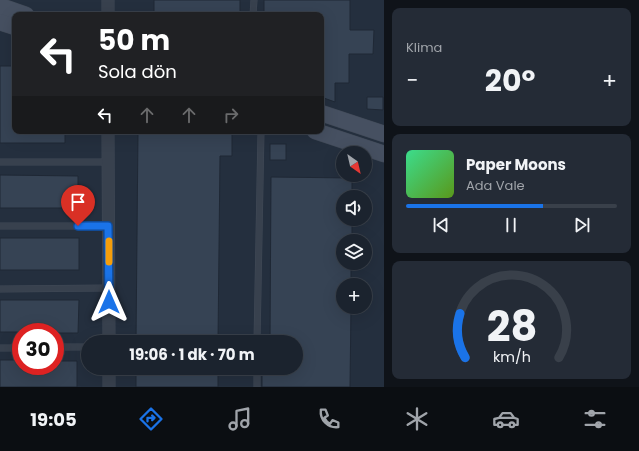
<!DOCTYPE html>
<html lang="tr">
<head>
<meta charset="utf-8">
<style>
	:root { --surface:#1b232e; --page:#242b36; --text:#f1f3f6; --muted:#a0a4aa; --line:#39404a; --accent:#1a73e8 }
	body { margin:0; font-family:Poppins,sans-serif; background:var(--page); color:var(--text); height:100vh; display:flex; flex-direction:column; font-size:15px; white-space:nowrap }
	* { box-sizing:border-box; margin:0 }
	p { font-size:13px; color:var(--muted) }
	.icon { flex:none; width:22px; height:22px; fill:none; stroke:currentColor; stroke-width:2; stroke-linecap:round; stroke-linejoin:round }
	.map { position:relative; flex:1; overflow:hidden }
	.details { display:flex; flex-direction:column; gap:8px; padding:8px; background:#0f1319; width:255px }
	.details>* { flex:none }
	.banner { position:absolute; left:12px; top:12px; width:312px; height:122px; border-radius:8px; box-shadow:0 4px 16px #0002,0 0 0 1px var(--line); background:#202124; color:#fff; overflow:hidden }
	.needle { width:26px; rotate:146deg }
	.buttons { position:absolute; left:336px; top:146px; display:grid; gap:8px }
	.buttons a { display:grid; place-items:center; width:36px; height:36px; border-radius:50%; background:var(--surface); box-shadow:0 4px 16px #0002,0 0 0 1px var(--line); font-size:20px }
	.speed { position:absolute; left:12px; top:323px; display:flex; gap:8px; font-size:20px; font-weight:700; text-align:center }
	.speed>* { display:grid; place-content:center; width:52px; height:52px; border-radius:50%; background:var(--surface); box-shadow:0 4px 16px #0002,0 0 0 1px var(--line); line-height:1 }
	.speed .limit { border:6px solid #d22; background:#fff; color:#111 }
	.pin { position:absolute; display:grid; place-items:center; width:34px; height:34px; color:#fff; margin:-41px -17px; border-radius:50% 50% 50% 0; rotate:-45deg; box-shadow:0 0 4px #0007 }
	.pin .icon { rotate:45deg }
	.me { position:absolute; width:44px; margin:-22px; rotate:0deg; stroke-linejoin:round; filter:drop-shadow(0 0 3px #0008) }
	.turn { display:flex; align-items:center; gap:14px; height:84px; padding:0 20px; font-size:18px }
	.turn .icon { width:52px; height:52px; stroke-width:2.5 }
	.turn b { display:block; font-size:28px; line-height:34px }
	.lanes { display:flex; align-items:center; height:38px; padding:0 20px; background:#0003; justify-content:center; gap:20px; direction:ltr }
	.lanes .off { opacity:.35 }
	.big { font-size:30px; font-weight:700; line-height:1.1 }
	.details .card { flex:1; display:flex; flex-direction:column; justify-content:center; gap:6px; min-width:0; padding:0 14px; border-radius:8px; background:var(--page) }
	.details .dial { align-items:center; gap:0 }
	.dial svg { height:104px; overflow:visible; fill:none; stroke:var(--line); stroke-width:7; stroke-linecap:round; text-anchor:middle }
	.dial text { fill:var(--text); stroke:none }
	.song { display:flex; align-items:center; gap:12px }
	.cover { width:48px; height:48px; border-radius:6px; background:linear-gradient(135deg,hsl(150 70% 55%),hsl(90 70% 35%)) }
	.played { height:4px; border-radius:2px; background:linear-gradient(90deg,var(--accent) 65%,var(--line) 65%) }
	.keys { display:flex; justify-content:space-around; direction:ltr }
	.heat { display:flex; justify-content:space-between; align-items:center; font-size:22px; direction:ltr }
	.trip { position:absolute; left:81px; top:335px; width:222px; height:40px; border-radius:20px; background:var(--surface); box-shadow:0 4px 16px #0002,0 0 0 1px var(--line); font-weight:700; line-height:40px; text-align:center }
	.menu { display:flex; height:64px; justify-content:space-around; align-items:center; background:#0b0e12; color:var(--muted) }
	.menu .icon { width:28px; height:28px }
	.menu .active { color:var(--accent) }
	.menu b { font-size:18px; color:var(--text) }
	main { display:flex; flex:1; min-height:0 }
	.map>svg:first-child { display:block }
	.building { fill:#364354; stroke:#1f2835 }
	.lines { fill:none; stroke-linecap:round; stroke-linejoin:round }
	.lane-casing { stroke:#414a57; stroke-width:7 }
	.street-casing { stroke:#414a57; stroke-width:13 }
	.secondary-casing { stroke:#414a57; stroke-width:17 }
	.lane { stroke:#38414e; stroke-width:6 }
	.street { stroke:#38414e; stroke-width:12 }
	.secondary { stroke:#465061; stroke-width:16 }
	.route-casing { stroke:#114b97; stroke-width:10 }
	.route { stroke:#1a73e8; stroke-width:7 }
	.slow { stroke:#f59e0b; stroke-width:7 }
</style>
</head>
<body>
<main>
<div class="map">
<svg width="384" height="387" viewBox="0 0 384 387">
	<rect width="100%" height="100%" fill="#242f3e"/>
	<g class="building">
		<rect x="154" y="0" width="86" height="15"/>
		<path d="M264,0H350V30H374L373,54H349V83H335V102L321,97V15H264Z"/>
		<path d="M0,66H15V131H65V143H0Z"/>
		<path d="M367,97H383V110L367,109Z"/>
		<path d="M138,131H232V156H220L218,342H136Z"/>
		<rect x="270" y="144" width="16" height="16"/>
		<path d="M0,175L78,176V208H0Z"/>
		<path d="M271,177L352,178V197H343V219H352V241H343V263H351V285H343V307H351L350,387H262V368H296V342H270Z"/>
		<rect x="0" y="238" width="79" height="32"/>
		<path d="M0,300H79L78,333H55V332H0Z"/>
		<path d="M0,360H21V366H55V361H77V387H0Z"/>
		<rect x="136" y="368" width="82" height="19"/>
	</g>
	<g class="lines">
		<defs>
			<g id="lane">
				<path d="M253,15L254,0"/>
				<path d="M0,162H109"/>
				<path d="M0,226H109"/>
				<path d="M0,289L109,288"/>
				<path d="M257,342L261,131"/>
				<path d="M55,347H88"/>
				<path d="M0,348H21"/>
				<path d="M257,387V368"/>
			</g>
			<g id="street">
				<path d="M108,15V0"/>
				<path d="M108,131L109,342"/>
				<path d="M109,368V387"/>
			</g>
			<g id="secondary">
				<path d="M0,6L26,15"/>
				<path d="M0,22L15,27"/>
				<path d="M321,113L384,134"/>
				<path d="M315,131L384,154"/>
			</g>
		</defs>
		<use href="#lane" class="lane-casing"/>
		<use href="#street" class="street-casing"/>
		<use href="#secondary" class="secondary-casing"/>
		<use href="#lane" class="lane"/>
		<use href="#street" class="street"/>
		<use href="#secondary" class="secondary"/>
	</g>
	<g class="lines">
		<defs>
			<path id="route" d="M78,226H108L109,302"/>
		</defs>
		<use href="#route" class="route-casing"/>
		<use href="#route" class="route"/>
		<path class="slow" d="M109,241V262"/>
	</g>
</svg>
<div class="buttons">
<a><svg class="needle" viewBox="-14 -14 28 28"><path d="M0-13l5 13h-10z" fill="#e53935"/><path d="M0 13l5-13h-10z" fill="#a0a4aa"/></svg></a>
<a><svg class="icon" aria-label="sound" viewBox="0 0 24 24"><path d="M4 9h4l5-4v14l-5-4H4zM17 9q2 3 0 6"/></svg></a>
<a><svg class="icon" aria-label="layers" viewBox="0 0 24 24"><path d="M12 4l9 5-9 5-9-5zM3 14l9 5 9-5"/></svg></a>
<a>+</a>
</div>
<div class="speed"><div class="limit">30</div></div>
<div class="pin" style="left:78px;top:226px;background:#d93025"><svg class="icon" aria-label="arrive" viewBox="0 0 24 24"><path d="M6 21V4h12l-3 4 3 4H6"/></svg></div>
<svg class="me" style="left:109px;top:302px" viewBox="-20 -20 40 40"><path d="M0-17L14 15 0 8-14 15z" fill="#1a73e8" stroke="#fff" stroke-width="4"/></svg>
<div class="trip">19:06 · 1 dk · 70 m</div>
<div class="banner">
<div class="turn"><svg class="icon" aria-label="left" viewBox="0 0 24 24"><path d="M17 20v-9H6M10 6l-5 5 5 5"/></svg><div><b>50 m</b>Sola dön</div></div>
<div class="lanes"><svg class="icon" aria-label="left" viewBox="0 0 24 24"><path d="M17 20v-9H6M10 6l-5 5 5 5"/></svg><svg class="icon off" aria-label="ahead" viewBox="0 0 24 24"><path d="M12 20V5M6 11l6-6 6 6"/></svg><svg class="icon off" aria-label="ahead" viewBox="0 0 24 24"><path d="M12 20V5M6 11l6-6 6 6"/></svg><svg class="icon off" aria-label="right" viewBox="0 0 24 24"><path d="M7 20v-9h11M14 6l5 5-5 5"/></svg></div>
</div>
</div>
<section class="details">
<div class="card"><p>Klima</p>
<div class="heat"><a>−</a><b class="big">20°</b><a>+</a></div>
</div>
<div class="card">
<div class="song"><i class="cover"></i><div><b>Paper Moons</b><p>Ada Vale</p></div></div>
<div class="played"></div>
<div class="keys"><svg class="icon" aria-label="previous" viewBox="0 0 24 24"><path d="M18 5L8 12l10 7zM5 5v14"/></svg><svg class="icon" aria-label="pause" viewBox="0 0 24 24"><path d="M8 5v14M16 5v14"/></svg><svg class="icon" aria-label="next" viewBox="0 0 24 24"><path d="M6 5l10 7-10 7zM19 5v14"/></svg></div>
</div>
<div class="card dial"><svg viewBox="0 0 100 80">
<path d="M14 69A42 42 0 1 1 86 69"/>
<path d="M14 69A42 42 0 0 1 10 35" stroke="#1a73e8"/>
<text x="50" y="56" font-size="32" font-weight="700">28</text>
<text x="50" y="72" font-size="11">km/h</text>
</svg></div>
</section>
</main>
<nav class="menu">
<b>19:05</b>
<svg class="icon active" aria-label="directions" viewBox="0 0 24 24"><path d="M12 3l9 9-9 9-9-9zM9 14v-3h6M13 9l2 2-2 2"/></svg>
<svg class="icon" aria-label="music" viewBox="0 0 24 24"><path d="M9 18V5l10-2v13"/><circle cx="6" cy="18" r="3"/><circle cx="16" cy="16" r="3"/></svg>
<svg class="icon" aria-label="phone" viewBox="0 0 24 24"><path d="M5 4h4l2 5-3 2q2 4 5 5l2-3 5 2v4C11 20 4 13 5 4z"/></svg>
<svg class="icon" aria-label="climate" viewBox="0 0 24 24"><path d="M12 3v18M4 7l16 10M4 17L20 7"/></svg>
<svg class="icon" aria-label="car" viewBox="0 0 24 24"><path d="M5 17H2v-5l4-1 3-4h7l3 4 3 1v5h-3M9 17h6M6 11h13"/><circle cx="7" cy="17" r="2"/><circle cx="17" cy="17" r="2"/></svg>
<svg class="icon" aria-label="filters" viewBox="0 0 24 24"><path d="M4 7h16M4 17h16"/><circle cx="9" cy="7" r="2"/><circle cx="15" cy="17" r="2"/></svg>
</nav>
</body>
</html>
